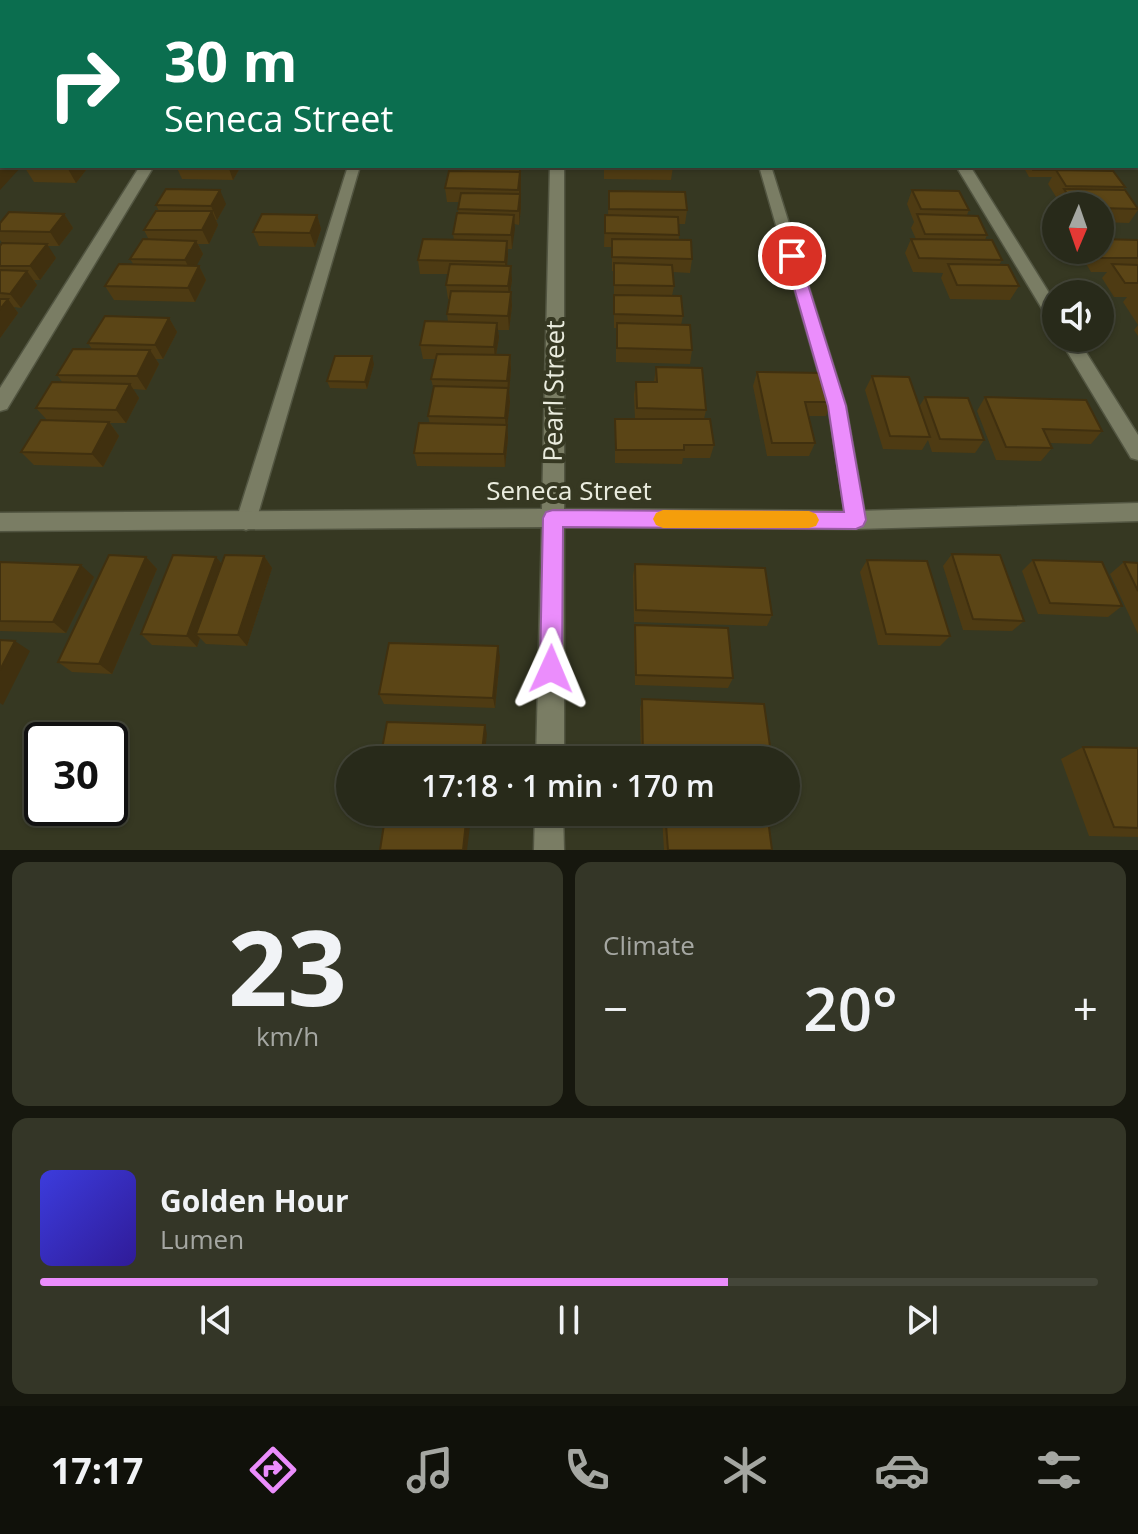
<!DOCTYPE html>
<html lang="en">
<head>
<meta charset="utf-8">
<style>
	:root { --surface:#282a1a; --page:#343627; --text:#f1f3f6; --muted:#a5a7a2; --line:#444639; --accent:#eb8dfc }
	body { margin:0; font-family:"Open Sans",sans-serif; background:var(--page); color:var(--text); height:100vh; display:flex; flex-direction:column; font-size:30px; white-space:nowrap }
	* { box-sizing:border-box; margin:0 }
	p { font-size:26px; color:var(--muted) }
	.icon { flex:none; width:44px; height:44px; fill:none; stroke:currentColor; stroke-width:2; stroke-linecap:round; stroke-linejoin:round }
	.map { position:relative; height:850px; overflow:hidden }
	.details { display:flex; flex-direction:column; gap:12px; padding:12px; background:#16170e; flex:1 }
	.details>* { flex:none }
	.guide { position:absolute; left:0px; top:0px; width:1138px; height:168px; box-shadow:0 2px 6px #0004,0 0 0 2px var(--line); background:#0b6e4f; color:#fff; overflow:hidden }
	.needle { width:52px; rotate:182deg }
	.buttons { position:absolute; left:1042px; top:192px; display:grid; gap:16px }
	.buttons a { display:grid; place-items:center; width:72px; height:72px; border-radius:50%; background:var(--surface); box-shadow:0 2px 6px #0004,0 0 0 2px var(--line); font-size:40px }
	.speed { position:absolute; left:24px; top:722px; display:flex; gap:16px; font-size:40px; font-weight:700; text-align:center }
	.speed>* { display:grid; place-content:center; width:104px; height:104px; border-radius:50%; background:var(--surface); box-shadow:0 2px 6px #0004,0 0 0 2px var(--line); line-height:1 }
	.speed .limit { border:4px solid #111; border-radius:12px; background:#fff; color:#111 }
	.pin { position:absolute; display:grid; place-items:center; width:68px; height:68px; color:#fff; margin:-34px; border:4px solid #fff; border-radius:50%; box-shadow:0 2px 8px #0007 }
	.me { position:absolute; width:88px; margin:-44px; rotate:1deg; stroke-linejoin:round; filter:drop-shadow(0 0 6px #0008) }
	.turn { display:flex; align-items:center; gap:28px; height:168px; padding:0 32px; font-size:36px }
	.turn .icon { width:104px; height:104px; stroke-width:2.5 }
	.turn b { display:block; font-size:56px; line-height:68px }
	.big { font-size:60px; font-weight:600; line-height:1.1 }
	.details .tile { flex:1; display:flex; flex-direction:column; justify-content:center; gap:12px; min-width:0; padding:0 28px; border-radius:16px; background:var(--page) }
	.details .dial { align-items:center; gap:0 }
	.dial b { font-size:104px; line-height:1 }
	.song { display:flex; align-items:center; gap:24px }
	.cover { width:96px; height:96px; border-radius:12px; background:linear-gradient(135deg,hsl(240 70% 55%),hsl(250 70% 35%)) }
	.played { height:8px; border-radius:4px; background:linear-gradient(90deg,var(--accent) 65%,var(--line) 65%) }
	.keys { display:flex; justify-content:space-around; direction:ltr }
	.heat { display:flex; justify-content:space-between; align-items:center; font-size:44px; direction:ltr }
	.details .tiles { flex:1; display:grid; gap:12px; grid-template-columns:1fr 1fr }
	.tile:last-child { grid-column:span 2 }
	.trip { position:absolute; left:336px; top:746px; width:464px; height:80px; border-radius:40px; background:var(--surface); box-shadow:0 2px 6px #0004,0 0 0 2px var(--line); font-weight:600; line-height:80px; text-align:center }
	.tabs { display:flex; height:128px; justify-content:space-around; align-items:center; background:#10110a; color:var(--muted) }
	.tabs .icon { width:56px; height:56px }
	.tabs .selected { color:var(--accent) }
	.tabs b { font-size:36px; color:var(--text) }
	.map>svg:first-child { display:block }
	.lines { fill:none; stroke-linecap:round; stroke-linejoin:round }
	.service-casing { stroke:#525541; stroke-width:3 }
	.minor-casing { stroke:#525541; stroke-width:3 }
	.tertiary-casing { stroke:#525541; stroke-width:3 }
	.service { fill:#7a7d64; fill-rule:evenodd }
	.minor { fill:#7a7d64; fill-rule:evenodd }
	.tertiary { fill:#7a7d64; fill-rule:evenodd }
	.rail { stroke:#b9bbab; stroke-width:4; stroke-dasharray:9 9; stroke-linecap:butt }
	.wall { fill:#4e3b13 }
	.shaded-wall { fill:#40300f }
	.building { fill:#5b4516; stroke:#40300f; stroke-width:2 }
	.route { fill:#eb8dfc; stroke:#995ca4; stroke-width:2 }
	.slow { fill:#f59e0b }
	.labels { text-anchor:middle; stroke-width:8; stroke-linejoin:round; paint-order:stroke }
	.street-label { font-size:26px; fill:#eaecde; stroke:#363822 }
</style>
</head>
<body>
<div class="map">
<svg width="1138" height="850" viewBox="0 0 1138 850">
	<rect width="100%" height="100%" fill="#363822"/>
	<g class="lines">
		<defs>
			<g id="service">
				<rect x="0" y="4" width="2" height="6"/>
				<path d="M348,166H360L256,521L253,527L246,530L239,527L236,521Z"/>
				<path d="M759,166H771L846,406L866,520L863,526L856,528L849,526L846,520L828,406Z"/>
			</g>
			<g id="minor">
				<rect x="0" y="149" width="2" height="9"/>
				<path d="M550,166H564V509L856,511L1138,503V521L856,529L564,527V760H536L542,527L0,531V513L542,509Z"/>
				<path d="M956,166H970L1056,304V324L1050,322Z"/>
				<path d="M1059,338H1077L1138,435V460L1131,458Z"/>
				<path d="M535,812H563L564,850H534Z"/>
			</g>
			<g id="tertiary">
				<rect x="0" y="37" width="2" height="8"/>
				<path d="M140,166H154L7,409L0,411V388Z"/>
			</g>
		</defs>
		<use href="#service" class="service-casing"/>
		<use href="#minor" class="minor-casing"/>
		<use href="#tertiary" class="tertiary-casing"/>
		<use href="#service" class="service"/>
		<use href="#minor" class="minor"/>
		<use href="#tertiary" class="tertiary"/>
		<g class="rail">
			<path d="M388,0L416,2"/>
			<path d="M444,0L473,2"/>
		</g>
	</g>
	<g class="wall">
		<path d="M20,0H107L104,2H21Z"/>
		<path d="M0,45H2V93H0L2,97V137H0Z"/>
		<path d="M89,166L76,183L34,182L25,168Z"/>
		<path d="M176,166H241L233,180L182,179Z"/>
		<path d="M461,166H521V208L519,225L514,224L512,249H508L507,266L512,280L510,292L512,306L509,330H498L499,337L496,355H510L511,369L509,392L510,402L507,427L508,438L505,467L417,466L414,453L430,424L428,416L434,390L431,379L435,359H423L420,345L448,322L447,314L450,299H448L446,285L448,274H420L418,260L454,240L453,234L458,213L459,202H447L445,188L462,171Z"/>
		<path d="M604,166H673V167L671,180L604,179Z"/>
		<path d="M1023,166H1079L1082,171L1125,187L1123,190L1138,210L1129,223L1100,222V206H1058L1056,203L1058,200L1048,184L1052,177H1029Z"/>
		<path d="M912,190L969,210L967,215L987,235L985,240L1002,260L999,265L1019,286L1010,300L950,299L941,278L943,273L913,272L905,253L911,239H916L911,228L914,222L907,204Z"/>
		<path d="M609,191L687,210L685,224H678L679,240L692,259L690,273L673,272L674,286L672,296L683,316L681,325L692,350L690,364L616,362V328H614V271H612V247H604L605,215H608Z"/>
		<path d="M226,204L217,220H216L218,225L209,244H198L203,254L196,266H199L206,280L195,302L114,300L105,286L134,265L130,259L149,240L144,230L159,211L156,205Z"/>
		<path d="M64,214L73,228L59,246H47L56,258L40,280H34L37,285L21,308L14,307L18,313L0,338V246L3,244L0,240V223Z"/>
		<path d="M317,215L321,229L315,247L259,246L253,232Z"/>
		<path d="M1138,240V336L1134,330L1138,325L1123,302L1127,297H1114L1102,278L1107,272H1091L1080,253L1081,250H1100Z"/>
		<path d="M169,318L177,332L163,359H156L159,364L146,390L133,389L139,398L126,423H110L119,436L103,467L34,465L21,452L47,420L36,408L63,383L57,375L92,349L88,343Z"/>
		<path d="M374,364L367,389L330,388L327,381Z"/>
		<path d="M656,367L706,410L704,419L714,445L710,458H683L682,464L615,463V419H635L634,395L636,382H654Z"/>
		<path d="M757,372L832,402L826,416H808L815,443L809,456H767L753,386Z"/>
		<path d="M872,376L919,407L925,397L984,440L975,453L932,452L928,440L922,450L883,449L865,390Z"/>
		<path d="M985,397L1102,431L1091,444L1049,443L1052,448L1041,461L996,460L977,411Z"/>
		<path d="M952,554L1024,621L1012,631L963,630L943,566Z"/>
		<path d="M264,556L272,568L247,646L206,644L200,638L197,647L152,645L141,634L216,557L222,564Z"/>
		<path d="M146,557L157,569L112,674L72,672L58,662Z"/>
		<path d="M867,560L950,636L940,646L878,645L860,572Z"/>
		<path d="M1033,560L1122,606L1108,617L1038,614L1022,571Z"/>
		<path d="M0,562L94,577L66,633L0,631Z"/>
		<path d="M1124,562L1138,563V634L1110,574Z"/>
		<path d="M635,564L772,615L767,626L634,622L633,576Z"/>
		<path d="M635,625L733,678L728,688L635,685L634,636Z"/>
		<path d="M500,657L495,708L384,704L379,694Z"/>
		<path d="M642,699L772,760H641L640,709Z"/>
		<path d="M1083,747L1138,748V837L1089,836L1061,759Z"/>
		<path d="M664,812H665L772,850H664L662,817Z"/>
	</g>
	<g class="shaded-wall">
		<path d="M86,0H107L104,2H87Z"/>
		<path d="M2,58V76L0,73V60Z"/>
		<path d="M2,164V166H19L20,168L0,190V166Z"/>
		<path d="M71,166H89L76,183L68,169Z"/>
		<path d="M228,166H241L233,180Z"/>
		<path d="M519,166H521V208L519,225Z"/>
		<path d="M220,190L226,204L217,220L211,206Z"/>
		<path d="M212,211L218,225L209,244L202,230Z"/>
		<path d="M64,214L73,228L59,246L50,232Z"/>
		<path d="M317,215L321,229L315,247L310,233Z"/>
		<path d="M514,215L515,229L512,249L511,235Z"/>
		<path d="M196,241L203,254L192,274L185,260Z"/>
		<path d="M507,241L508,255L506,276L505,262Z"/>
		<path d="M47,244L56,258L40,280L30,266Z"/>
		<path d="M199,266L206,280L195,302L188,288Z"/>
		<path d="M511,266L512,280L509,300L508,286Z"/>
		<path d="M27,271L37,285L21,308L10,294Z"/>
		<path d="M511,292L512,306L509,330L508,316Z"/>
		<path d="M8,299L18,313L0,338V309Z"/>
		<path d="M169,318L177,332L163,359L155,345Z"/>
		<path d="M497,323L499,337L495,361L494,347Z"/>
		<path d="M150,350L159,364L146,390L137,376Z"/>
		<path d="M510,355L511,369L509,392L510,402L507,427L508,438L505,467L504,454L506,429L505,418Z"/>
		<path d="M372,356L374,364L367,389L365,382Z"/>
		<path d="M130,384L139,398L126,423L116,410Z"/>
		<path d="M109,422L119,436L103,467L92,454Z"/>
		<path d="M264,556L272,568L247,646L238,635Z"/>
		<path d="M146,557L157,569L112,674L99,664Z"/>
		<path d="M216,557L225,568L196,634L200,638L197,647L187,636Z"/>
		<path d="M81,565L94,577L66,633L53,622Z"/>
		<path d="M15,641L30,651L3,705L0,703V670Z"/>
		<path d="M498,646L500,657L495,708L493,698Z"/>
		<path d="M485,725L487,734L484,760H481Z"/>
		<path d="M468,812L471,818L467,850H463Z"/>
	</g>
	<g class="building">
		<path d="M0,45H2V58L0,60Z"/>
		<rect x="0" y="102" width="2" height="21"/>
		<path d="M0,154H2V164L0,166Z"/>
		<path d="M27,166H71L68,169L25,168Z"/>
		<path d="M461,166H519L518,168L461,167Z"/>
		<path d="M1031,166H1079L1082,170H1033Z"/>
		<path d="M1056,170L1113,171L1125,187L1066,186Z"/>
		<path d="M449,171L520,172L518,190L445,188Z"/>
		<path d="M166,189L220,190L211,206L156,205Z"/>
		<path d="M1064,189L1125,190L1138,209L1100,208V206H1075Z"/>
		<path d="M912,190L959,191L969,210L921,209Z"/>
		<path d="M609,191L685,192L687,210L609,209Z"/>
		<path d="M461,193L520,194L518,211L458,209Z"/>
		<path d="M156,211H212L202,230H144Z"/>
		<path d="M9,212L64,214L50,232L0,231V223Z"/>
		<path d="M457,213L514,215L511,235L453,234Z"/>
		<path d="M262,214L317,215L310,233L253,232Z"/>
		<path d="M917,214L978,216L987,235L925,234Z"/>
		<path d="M605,215L678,217L679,235L605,233Z"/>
		<path d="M143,239L196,241L185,260L130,259Z"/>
		<path d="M423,239L507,241L505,262L418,260Z"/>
		<path d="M612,239L691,240L692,259L612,257Z"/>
		<path d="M911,239L992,240L1002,260L919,258Z"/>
		<path d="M1100,239L1138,240V258H1101L1096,250H1100Z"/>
		<path d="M2,243L47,244L30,266H0V246Z"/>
		<path d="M614,263L672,265L674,286L614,285Z"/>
		<path d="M119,264L199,266L188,288L105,286Z"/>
		<path d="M450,264L511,266L508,286L446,285Z"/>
		<path d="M948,264L1008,265L1019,286L957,285Z"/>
		<path d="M1112,264L1138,265V283H1125Z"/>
		<path d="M0,270L27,271L10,294L0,293Z"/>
		<path d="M451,291L511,292L508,316L447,314Z"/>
		<path d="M614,295L681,296L683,316L614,314Z"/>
		<path d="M0,299H8L0,309Z"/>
		<path d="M105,316L169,318L155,345L88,343Z"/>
		<path d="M425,321L497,323L494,347L420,345Z"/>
		<path d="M617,323L690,325L692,350L617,348Z"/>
		<path d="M73,349L150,350L137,376L57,375Z"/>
		<path d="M437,354L510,355L507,381L431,379Z"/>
		<path d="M335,356H372L365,382L327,381Z"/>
		<path d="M656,367L702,368L706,410L637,408L636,382H657Z"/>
		<path d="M757,372L823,373L832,402H805L815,443H772Z"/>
		<path d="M872,376L909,377L930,437L890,436Z"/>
		<path d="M52,382L130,384L116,410L36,408Z"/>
		<path d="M434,386L508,388L505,418L428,416Z"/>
		<path d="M925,397L968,398L984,440L940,439Z"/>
		<path d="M985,397L1086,400L1102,431L1043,429L1052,448L1006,447Z"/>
		<path d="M615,419H710L714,445H684V450H616Z"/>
		<path d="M41,420L109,422L92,454L21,452Z"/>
		<path d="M419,423L507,425L504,454L414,453Z"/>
		<path d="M952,554L1000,555L1024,621L973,619Z"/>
		<path d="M109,555L146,557L99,664L58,662Z"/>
		<path d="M173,555L216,557L187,636L141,634Z"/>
		<path d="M225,555L264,556L238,635L196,634Z"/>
		<path d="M867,560L927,561L950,636L886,634Z"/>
		<path d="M1033,560L1102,562L1122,606L1050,603Z"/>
		<path d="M0,562L81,565L53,622L0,621Z"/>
		<path d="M1124,562L1138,563V591Z"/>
		<path d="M635,564L765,568L772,615L636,610Z"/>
		<path d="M635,625L728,628L733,678L636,675Z"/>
		<path d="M0,640L15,641L0,670Z"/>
		<path d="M389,643L498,646L493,698L379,694Z"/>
		<path d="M642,699L764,704L772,760H643Z"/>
		<path d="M387,722L485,725L481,760H380Z"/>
		<path d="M1083,747L1138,748V828L1114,827Z"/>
		<path d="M386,812H467L463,850H380Z"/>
		<path d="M665,812H767L772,850H668Z"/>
	</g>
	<path class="route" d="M792,251L799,256L846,406L866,520L863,526L856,529L563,527L562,669L559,677L551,680L543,677L540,669L543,518L546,512L553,510L844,512L828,406L785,256Z"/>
	<path class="slow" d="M663,510L809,511L816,514L819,520L816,526L809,528H663L656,525L653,519L656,513Z"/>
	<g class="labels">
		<g class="street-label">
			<text transform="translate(554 391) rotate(-89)" y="9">Pearl Street</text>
			<text x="569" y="500">Seneca Street</text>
		</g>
	</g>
</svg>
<div class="buttons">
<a><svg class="needle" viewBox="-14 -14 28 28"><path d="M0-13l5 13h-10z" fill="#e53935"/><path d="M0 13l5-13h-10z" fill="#a5a7a2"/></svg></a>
<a><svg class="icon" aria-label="sound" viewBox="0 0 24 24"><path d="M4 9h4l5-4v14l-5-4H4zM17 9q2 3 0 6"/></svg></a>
</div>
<div class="speed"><div class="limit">30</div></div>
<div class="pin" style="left:792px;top:256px;background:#d93025"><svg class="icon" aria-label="arrive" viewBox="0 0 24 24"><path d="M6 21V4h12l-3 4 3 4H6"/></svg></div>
<svg class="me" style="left:551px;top:669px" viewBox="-20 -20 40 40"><path d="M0-17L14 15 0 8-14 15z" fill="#eb8dfc" stroke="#fff" stroke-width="4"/></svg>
<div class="trip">17:18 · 1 min · 170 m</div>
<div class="guide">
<div class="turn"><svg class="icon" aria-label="right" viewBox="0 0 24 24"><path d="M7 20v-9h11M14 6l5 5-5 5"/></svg><div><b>30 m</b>Seneca Street</div></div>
</div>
</div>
<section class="details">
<div class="tiles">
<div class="tile dial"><b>23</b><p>km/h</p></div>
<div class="tile"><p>Climate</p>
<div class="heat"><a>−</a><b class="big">20°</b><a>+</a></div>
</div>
<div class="tile">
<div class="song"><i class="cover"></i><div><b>Golden Hour</b><p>Lumen</p></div></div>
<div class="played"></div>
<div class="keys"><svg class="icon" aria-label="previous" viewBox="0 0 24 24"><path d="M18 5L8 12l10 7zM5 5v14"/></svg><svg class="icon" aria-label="pause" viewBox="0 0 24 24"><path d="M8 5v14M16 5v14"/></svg><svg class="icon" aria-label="next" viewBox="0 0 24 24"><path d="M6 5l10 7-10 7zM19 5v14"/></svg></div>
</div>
</div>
</section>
<nav class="tabs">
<b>17:17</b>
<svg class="icon selected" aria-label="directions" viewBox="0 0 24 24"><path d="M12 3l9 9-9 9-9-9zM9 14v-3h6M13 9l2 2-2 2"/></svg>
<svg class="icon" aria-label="music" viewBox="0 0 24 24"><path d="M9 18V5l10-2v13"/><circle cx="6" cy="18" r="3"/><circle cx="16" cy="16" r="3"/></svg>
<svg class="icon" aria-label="phone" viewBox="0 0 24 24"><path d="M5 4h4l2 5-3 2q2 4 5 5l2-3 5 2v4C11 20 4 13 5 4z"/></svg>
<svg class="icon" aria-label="climate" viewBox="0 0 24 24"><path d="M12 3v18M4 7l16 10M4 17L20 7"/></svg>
<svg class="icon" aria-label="car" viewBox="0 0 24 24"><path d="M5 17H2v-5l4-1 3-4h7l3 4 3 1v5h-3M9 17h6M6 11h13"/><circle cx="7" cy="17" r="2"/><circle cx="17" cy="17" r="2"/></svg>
<svg class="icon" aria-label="filters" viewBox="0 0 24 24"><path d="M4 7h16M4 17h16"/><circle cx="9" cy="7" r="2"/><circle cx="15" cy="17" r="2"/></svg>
</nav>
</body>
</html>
